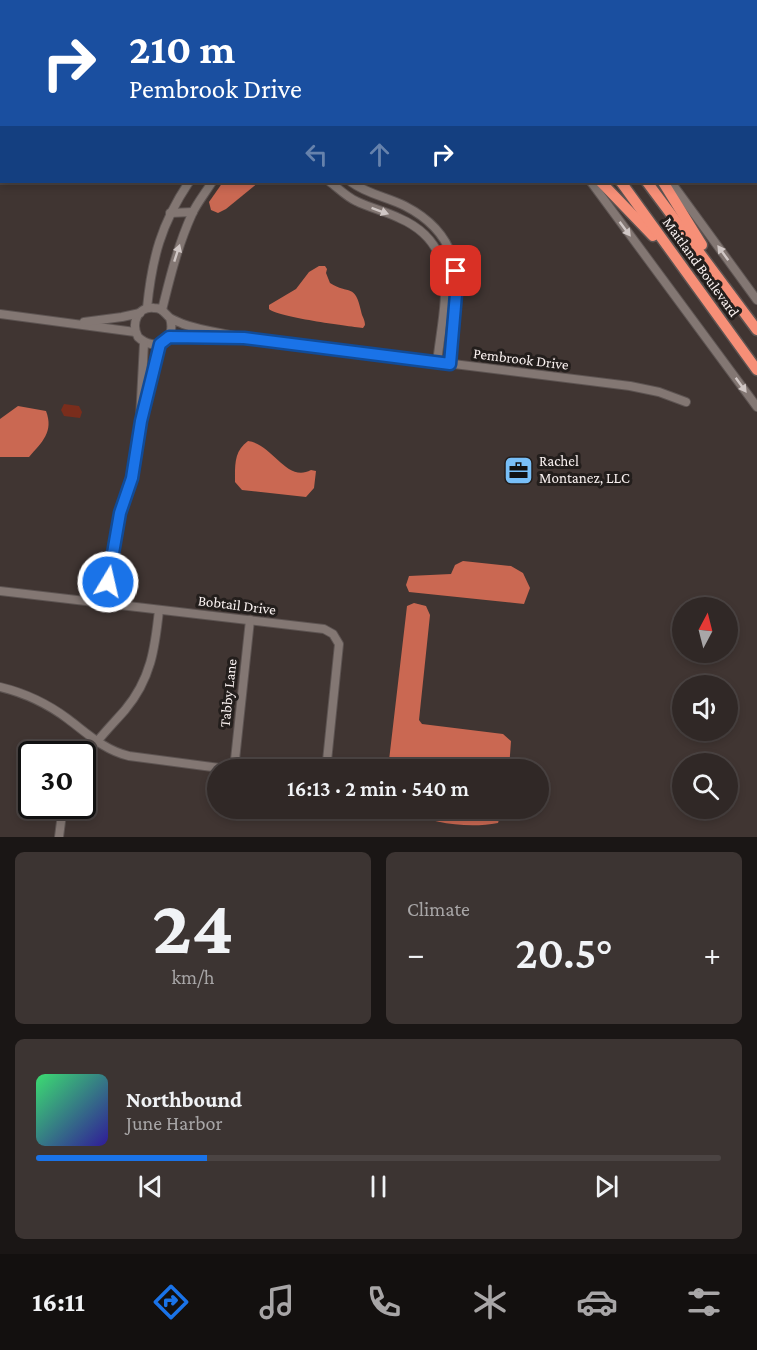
<!DOCTYPE html>
<html lang="en">
<head>
<meta charset="utf-8">
<style>
	:root { --surface:#302826; --page:#3c3432; --text:#f1f3f6; --muted:#a8a6a7; --line:#4b4443; --accent:#1a73e8 }
	body { margin:0; font-family:"Crimson Pro",serif; background:var(--page); color:var(--text); height:100vh; display:flex; flex-direction:column; font-size:22px; white-space:nowrap }
	* { box-sizing:border-box; margin:0 }
	p { font-size:20px; color:var(--muted) }
	.icon { flex:none; width:33px; height:33px; fill:none; stroke:currentColor; stroke-width:2; stroke-linecap:round; stroke-linejoin:round }
	.map { position:relative; height:837px; overflow:hidden }
	.details { display:flex; flex-direction:column; gap:15px; padding:15px; background:#1a1615; flex:1 }
	.details>* { flex:none }
	.hud { position:absolute; left:0px; top:0px; width:758px; height:183px; box-shadow:0 3px 9px #0003,0 0 0 2px var(--line); background:#1a4fa0; color:#fff; overflow:hidden }
	.needle { width:39px; rotate:7deg }
	.buttons { position:absolute; left:672px; top:597px; display:grid; gap:12px }
	.buttons a { display:grid; place-items:center; width:66px; height:66px; border-radius:50%; background:var(--surface); box-shadow:0 3px 9px #0003,0 0 0 2px var(--line); font-size:30px }
	.speed { position:absolute; left:18px; top:741px; display:flex; gap:12px; font-size:30px; font-weight:700; text-align:center }
	.speed>* { display:grid; place-content:center; width:78px; height:78px; border-radius:50%; background:var(--surface); box-shadow:0 3px 9px #0003,0 0 0 2px var(--line); line-height:1 }
	.speed .limit { border:3px solid #111; border-radius:9px; background:#fff; color:#111 }
	.pin { position:absolute; display:grid; place-items:center; width:51px; height:51px; color:#fff; margin:-26px; border-radius:12px; box-shadow:0 3px 9px #0006 }
	.me { position:absolute; width:66px; margin:-33px; rotate:9deg; stroke-linejoin:round; filter:drop-shadow(0 0 4px #0008) }
	.turn { display:flex; align-items:center; gap:21px; height:126px; padding:0 30px; font-size:27px }
	.turn .icon { width:78px; height:78px; stroke-width:2.5 }
	.turn b { display:block; font-size:42px; line-height:51px }
	.lanes { display:flex; align-items:center; height:57px; padding:0 30px; background:#0003; justify-content:center; gap:30px; direction:ltr }
	.lanes .off { opacity:.35 }
	.big { font-size:45px; font-weight:600; line-height:1.1 }
	.details .tile { flex:1; display:flex; flex-direction:column; justify-content:center; gap:9px; min-width:0; padding:0 21px; border-radius:9px; background:var(--page) }
	.details .dial { align-items:center; gap:0 }
	.dial b { font-size:78px; line-height:1 }
	.song { display:flex; align-items:center; gap:18px }
	.cover { width:72px; height:72px; border-radius:9px; background:linear-gradient(135deg,hsl(140 70% 55%),hsl(250 70% 35%)) }
	.played { height:6px; border-radius:3px; background:linear-gradient(90deg,var(--accent) 25%,var(--line) 25%) }
	.keys { display:flex; justify-content:space-around; direction:ltr }
	.heat { display:flex; justify-content:space-between; align-items:center; font-size:33px; direction:ltr }
	.details .tiles { flex:1; display:grid; gap:15px; grid-template-columns:1fr 1fr }
	.tile:last-child { grid-column:span 2 }
	.trip { position:absolute; left:207px; top:759px; width:342px; height:60px; border-radius:30px; background:var(--surface); box-shadow:0 3px 9px #0003,0 0 0 2px var(--line); font-weight:600; line-height:60px; text-align:center }
	.dock { display:flex; height:96px; justify-content:space-around; align-items:center; background:#13100f; color:var(--muted) }
	.dock .icon { width:42px; height:42px }
	.dock .selected { color:var(--accent) }
	.dock b { font-size:27px; color:var(--text) }
	.map>svg:first-child { display:block }
	.green { fill:#7a2d1c }
	.water { fill:#ca6852 }
	.lines { fill:none; stroke-linecap:round; stroke-linejoin:round }
	.minor-casing { stroke:#5d5452; stroke-width:10 }
	.highway-casing { stroke:#5d5452; stroke-width:13 }
	.minor { stroke:#837773; stroke-width:8 }
	.highway { stroke:#f68f77; stroke-width:10 }
	.oneway { fill:#d0c7c5 }
	.route-casing { stroke:#114b97; stroke-width:15 }
	.route { stroke:#1a73e8; stroke-width:10 }
	.labels { text-anchor:middle; stroke-width:6; stroke-linejoin:round; paint-order:stroke }
	.street-label { font-size:15px; fill:#faf2f1; stroke:#231e1c }
	.poi-label { font-size:15px; fill:#faf2f1; stroke:#231e1c; text-anchor:start }
</style>
</head>
<body>
<div class="map">
<svg width="757" height="837" viewBox="0 0 757 837">
	<rect width="100%" height="100%" fill="#403532"/>
	<path class="green" d="M64,404L79,406L82,412L80,418L64,416L61,410Z"/>
	<g class="water">
		<path d="M223,182H259L226,209L218,213L211,210L209,202Z"/>
		<path d="M319,266H325L327,269L326,273L330,283C349,295 355,283 361,311C362,317 365,319 365,325L363,328C347,326 277,317 269,309V305L296,289L309,272Z"/>
		<path d="M18,406L46,411C54,432 42,442 29,457H0V419Z"/>
		<path d="M248,441C273,444 286,483 311,470L316,471L314,488L306,497L242,490L235,482C235,465 234,451 248,441Z"/>
		<path d="M463,561L511,566L523,573L530,588L524,604L409,592L406,585L409,576L451,574L455,565Z"/>
		<path d="M414,603L426,606L430,615L419,720L422,724L503,734L511,741L509,769H388L407,606Z"/>
		<path d="M402,809H502L498,823C467,829 433,823 404,811Z"/>
	</g>
	<g class="lines">
		<defs>
			<g id="minor">
				<path d="M287,0L288,2"/>
				<path d="M457,0L458,2"/>
				<path d="M539,0L540,2"/>
				<path d="M209,2L210,0"/>
				<path d="M225,2V0"/>
				<path d="M371,2L373,0"/>
				<path d="M403,2L405,0"/>
				<path d="M330,182C338,188 347,197 356,201C370,208 385,211 399,218C464,246 443,306 437,363"/>
				<path d="M351,182C367,194 387,197 405,206C475,242 456,300 449,364"/>
				<path d="M591,182L757,407"/>
				<path d="M671,182L757,300"/>
				<path d="M170,213L193,212"/>
				<path d="M147,308C152,258 161,224 189,182"/>
				<path d="M162,310C170,277 178,245 192,214C197,203 206,192 212,182"/>
				<path d="M0,314L135,332"/>
				<path d="M170,318C177,341 155,353 138,337C131,324 137,306 154,308C163,308 164,313 170,318C173,320 179,322 183,324C202,331 224,333 244,338L630,386L659,392L686,402"/>
				<path d="M84,322L122,317L140,313"/>
				<path d="M169,337H227"/>
				<path d="M145,408L160,344"/>
				<path d="M0,591L324,629L333,634L339,644L327,761L324,770"/>
				<path d="M105,603L120,513L132,478L139,438L144,343"/>
				<path d="M0,687C25,693 48,704 68,719C88,734 104,750 129,756L235,770"/>
				<path d="M82,761C95,742 110,727 125,710C151,679 155,648 159,610"/>
				<path d="M234,769L250,620"/>
				<path d="M59,837L63,806"/>
			</g>
			<g id="highway">
				<path d="M489,0L490,2"/>
				<path d="M511,0L512,2"/>
				<path d="M601,182L653,236"/>
				<path d="M621,182L757,370"/>
				<path d="M647,182L757,330"/>
				<path d="M663,182L702,245"/>
			</g>
		</defs>
		<use href="#minor" class="minor-casing"/>
		<use href="#highway" class="highway-casing"/>
		<use href="#minor" class="minor"/>
		<use href="#highway" class="highway"/>
	</g>
	<defs><path id="oneway-solid" d="M-6-.8H1V-3.2L6.5 0L1 3.2V.8H-6Z" transform="scale(1.5)"/></defs>
	<g class="oneway">
		<use href="#oneway-solid" transform="translate(380 211) rotate(20)"/>
		<use href="#oneway-solid" transform="translate(625 229) rotate(53)"/>
		<use href="#oneway-solid" transform="translate(177 253) rotate(-72)"/>
		<use href="#oneway-solid" transform="translate(723 253) rotate(-126)"/>
		<use href="#oneway-solid" transform="translate(741 385) rotate(54)"/>
	</g>
	<g class="lines">
		<defs>
			<path id="route" d="M108,582L120,513L132,478L141,421L160,344L169,337L244,338L450,364L456,294V271"/>
		</defs>
		<use href="#route" class="route-casing"/>
		<use href="#route" class="route"/>
	</g>
	<defs>
		<symbol id="office-square" viewBox="-11 -11 22 22"><rect x="-9" y="-9" width="18" height="18" rx="4" fill="#78bff8" stroke="#231e1c"/><path d="M-6-3h4V-5.5h4V-3h4V5H-6ZM-1-4.5V-3h2v-1.5ZM-6 0V1H6V0Z" fill="#111"/></symbol>
	</defs>
	<g fill-rule="evenodd">
		<use href="#office-square" x="502" y="454" width="33" height="33"/>
	</g>
	<g class="labels">
		<g class="street-label">
			<text transform="translate(701 267) rotate(54)" y="5">Maitland Boulevard</text>
			<text transform="translate(521 359) rotate(7)" y="5">Pembrook Drive</text>
			<text transform="translate(237 605) rotate(7)" y="5">Bobtail Drive</text>
			<text transform="translate(228 693) rotate(-84)" y="5">Tabby Lane</text>
		</g>
		<g class="poi-label">
			<text x="539" y="466">Rachel<tspan x="539" dy="17">Montanez, LLC</tspan></text>
		</g>
	</g>
</svg>
<div class="buttons">
<a><svg class="needle" viewBox="-14 -14 28 28"><path d="M0-13l5 13h-10z" fill="#e53935"/><path d="M0 13l5-13h-10z" fill="#a8a6a7"/></svg></a>
<a><svg class="icon" aria-label="sound" viewBox="0 0 24 24"><path d="M4 9h4l5-4v14l-5-4H4zM17 9q2 3 0 6"/></svg></a>
<a><svg class="icon" aria-label="search" viewBox="0 0 24 24"><circle cx="10" cy="10" r="6"/><path d="M15 15l6 6"/></svg></a>
</div>
<div class="speed"><div class="limit">30</div></div>
<div class="pin" style="left:456px;top:271px;background:#d93025"><svg class="icon" aria-label="arrive" viewBox="0 0 24 24"><path d="M6 21V4h12l-3 4 3 4H6"/></svg></div>
<svg class="me" style="left:108px;top:582px" viewBox="-20 -20 40 40"><circle r="17" fill="#1a73e8" stroke="#fff" stroke-width="3"/><path d="M0-11L8 9 0 5-8 9z" fill="#fff"/></svg>
<div class="trip">16:13 · 2 min · 540 m</div>
<div class="hud">
<div class="turn"><svg class="icon" aria-label="right" viewBox="0 0 24 24"><path d="M7 20v-9h11M14 6l5 5-5 5"/></svg><div><b>210 m</b>Pembrook Drive</div></div>
<div class="lanes"><svg class="icon off" aria-label="left" viewBox="0 0 24 24"><path d="M17 20v-9H6M10 6l-5 5 5 5"/></svg><svg class="icon off" aria-label="ahead" viewBox="0 0 24 24"><path d="M12 20V5M6 11l6-6 6 6"/></svg><svg class="icon" aria-label="right" viewBox="0 0 24 24"><path d="M7 20v-9h11M14 6l5 5-5 5"/></svg></div>
</div>
</div>
<section class="details">
<div class="tiles">
<div class="tile dial"><b>24</b><p>km/h</p></div>
<div class="tile"><p>Climate</p>
<div class="heat"><a>−</a><b class="big">20.5°</b><a>+</a></div>
</div>
<div class="tile">
<div class="song"><i class="cover"></i><div><b>Northbound</b><p>June Harbor</p></div></div>
<div class="played"></div>
<div class="keys"><svg class="icon" aria-label="previous" viewBox="0 0 24 24"><path d="M18 5L8 12l10 7zM5 5v14"/></svg><svg class="icon" aria-label="pause" viewBox="0 0 24 24"><path d="M8 5v14M16 5v14"/></svg><svg class="icon" aria-label="next" viewBox="0 0 24 24"><path d="M6 5l10 7-10 7zM19 5v14"/></svg></div>
</div>
</div>
</section>
<nav class="dock">
<b>16:11</b>
<svg class="icon selected" aria-label="directions" viewBox="0 0 24 24"><path d="M12 3l9 9-9 9-9-9zM9 14v-3h6M13 9l2 2-2 2"/></svg>
<svg class="icon" aria-label="music" viewBox="0 0 24 24"><path d="M9 18V5l10-2v13"/><circle cx="6" cy="18" r="3"/><circle cx="16" cy="16" r="3"/></svg>
<svg class="icon" aria-label="phone" viewBox="0 0 24 24"><path d="M5 4h4l2 5-3 2q2 4 5 5l2-3 5 2v4C11 20 4 13 5 4z"/></svg>
<svg class="icon" aria-label="climate" viewBox="0 0 24 24"><path d="M12 3v18M4 7l16 10M4 17L20 7"/></svg>
<svg class="icon" aria-label="car" viewBox="0 0 24 24"><path d="M5 17H2v-5l4-1 3-4h7l3 4 3 1v5h-3M9 17h6M6 11h13"/><circle cx="7" cy="17" r="2"/><circle cx="17" cy="17" r="2"/></svg>
<svg class="icon" aria-label="filters" viewBox="0 0 24 24"><path d="M4 7h16M4 17h16"/><circle cx="9" cy="7" r="2"/><circle cx="15" cy="17" r="2"/></svg>
</nav>
</body>
</html>
